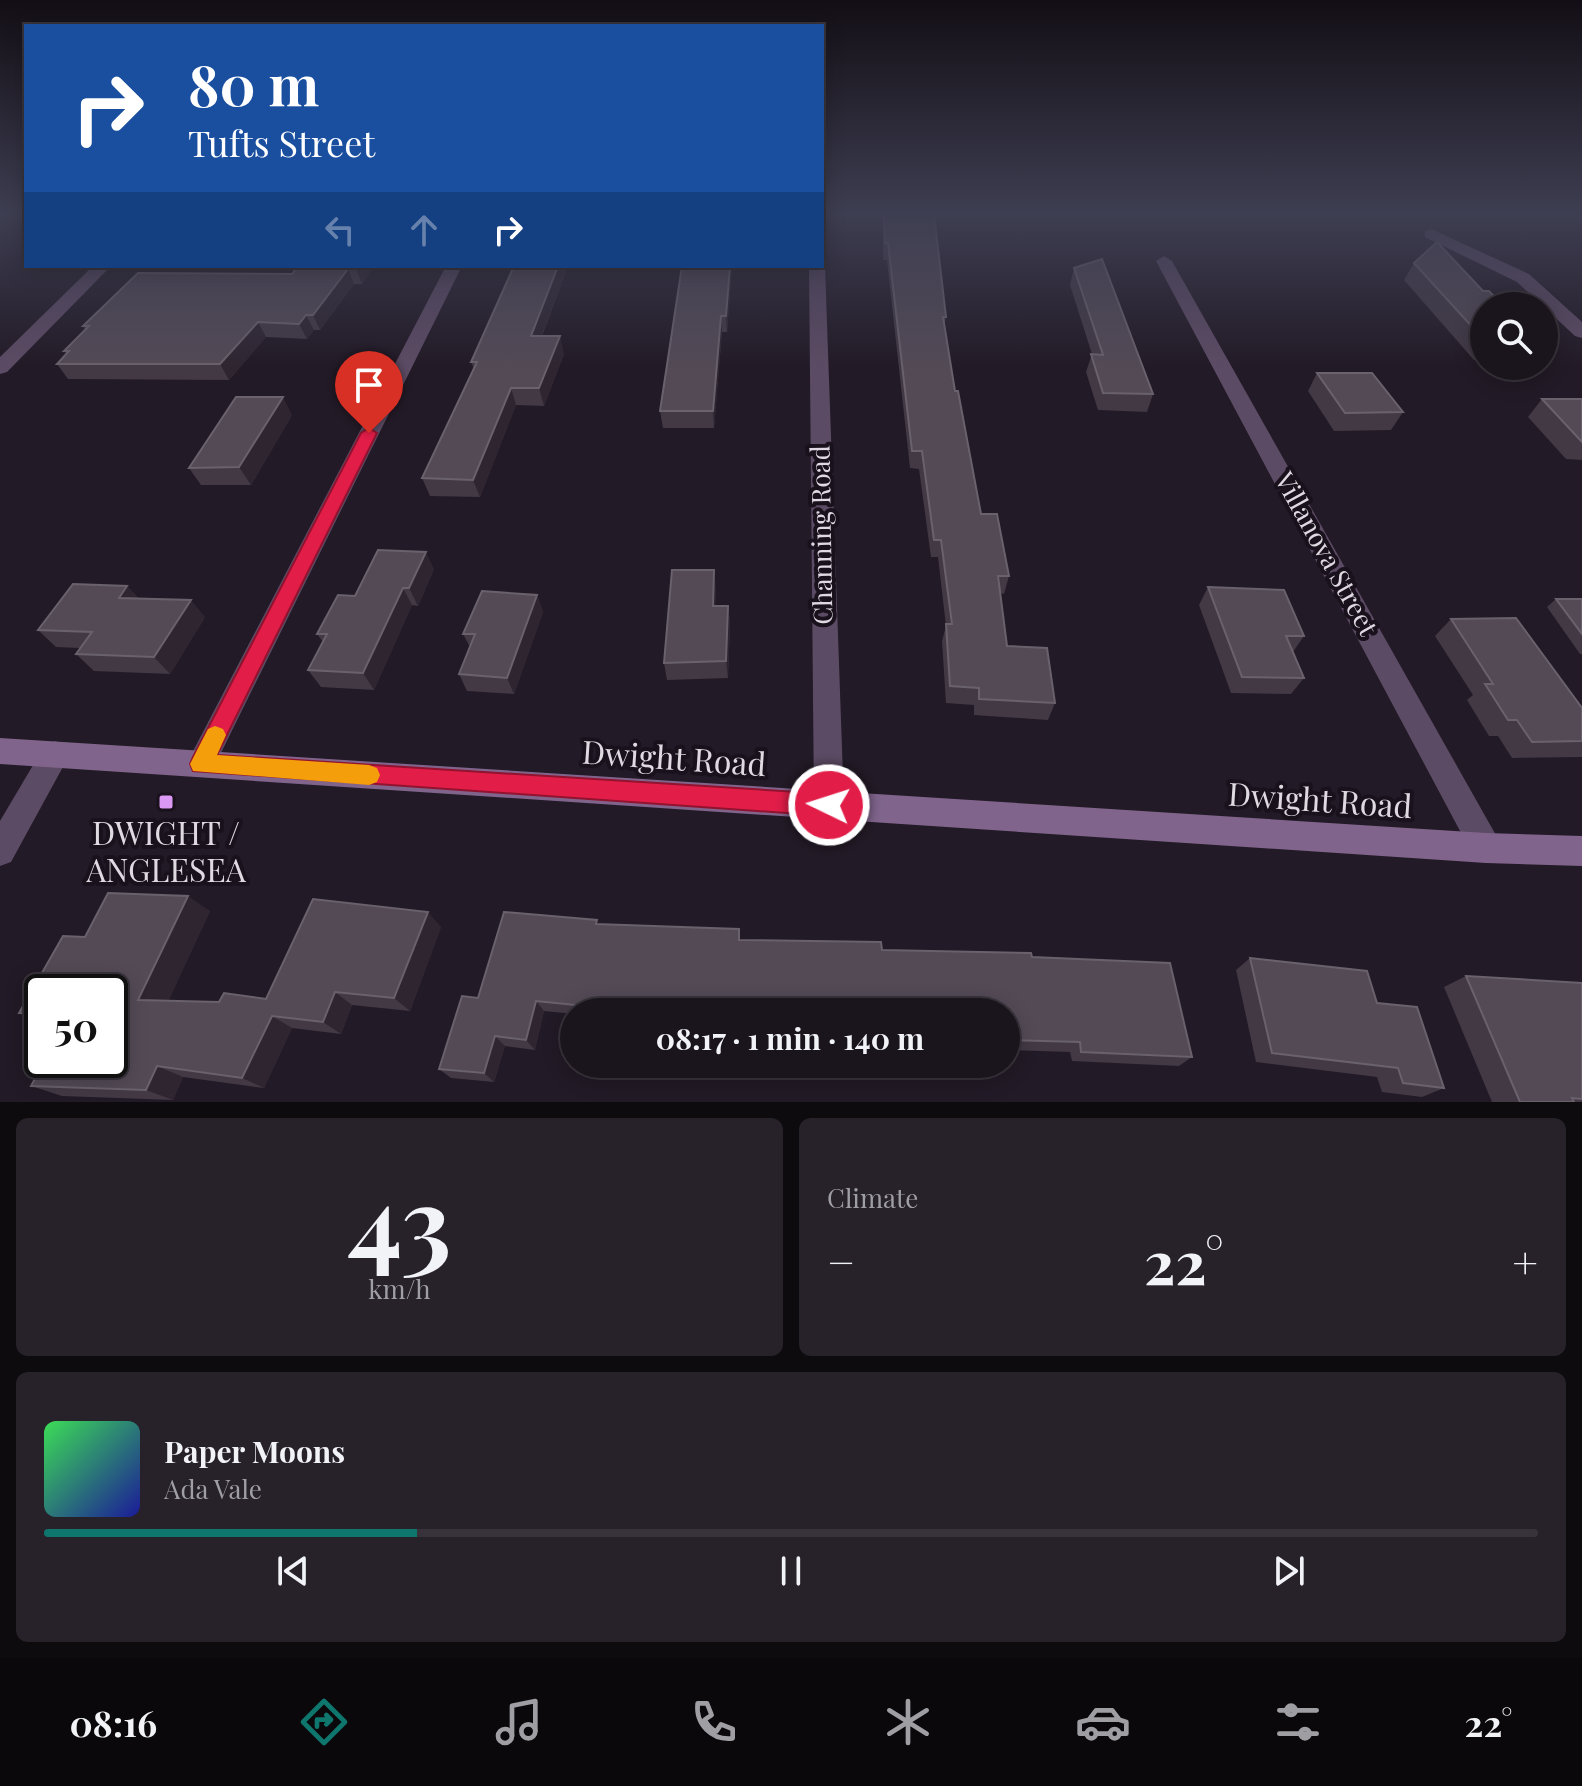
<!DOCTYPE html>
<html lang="en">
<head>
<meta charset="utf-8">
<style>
	:root { --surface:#1a141c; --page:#272129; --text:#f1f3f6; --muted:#9f9ea3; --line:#38333b; --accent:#0f766e }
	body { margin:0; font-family:"Playfair Display",serif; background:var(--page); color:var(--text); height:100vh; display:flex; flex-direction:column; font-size:30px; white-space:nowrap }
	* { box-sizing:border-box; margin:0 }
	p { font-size:26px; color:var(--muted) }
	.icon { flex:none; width:44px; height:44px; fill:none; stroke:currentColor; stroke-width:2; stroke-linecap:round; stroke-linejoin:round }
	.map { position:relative; height:1102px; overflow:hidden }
	.sheet { display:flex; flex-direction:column; gap:16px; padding:16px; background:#0e0b0f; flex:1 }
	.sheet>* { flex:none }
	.hud { position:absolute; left:24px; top:24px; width:800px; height:244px; border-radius:0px; box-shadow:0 4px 20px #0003,0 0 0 2px var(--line); background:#1a4fa0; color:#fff; overflow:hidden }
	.buttons { position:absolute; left:1470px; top:292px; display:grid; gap:16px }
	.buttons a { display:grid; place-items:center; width:88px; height:88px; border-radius:50%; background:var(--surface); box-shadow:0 4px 20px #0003,0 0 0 2px var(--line); font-size:40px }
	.speed { position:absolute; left:24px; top:974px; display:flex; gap:16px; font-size:40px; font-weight:700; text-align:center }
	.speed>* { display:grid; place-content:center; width:104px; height:104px; border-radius:50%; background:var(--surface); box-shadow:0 4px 20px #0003,0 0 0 2px var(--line); line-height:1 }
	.speed .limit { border:4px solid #111; border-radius:12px; background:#fff; color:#111 }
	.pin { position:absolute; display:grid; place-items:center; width:68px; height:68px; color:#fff; margin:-82px -34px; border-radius:50% 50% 50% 0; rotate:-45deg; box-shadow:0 0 8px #0007 }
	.pin .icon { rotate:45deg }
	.me { position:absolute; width:88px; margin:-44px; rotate:274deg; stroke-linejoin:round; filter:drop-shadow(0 0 6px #0008) }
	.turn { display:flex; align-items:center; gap:28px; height:168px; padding:0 32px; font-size:36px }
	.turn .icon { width:104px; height:104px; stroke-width:2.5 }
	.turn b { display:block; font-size:56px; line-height:68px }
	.lanes { display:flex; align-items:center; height:76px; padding:0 32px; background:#0003; justify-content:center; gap:40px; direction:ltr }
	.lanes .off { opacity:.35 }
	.big { font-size:60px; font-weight:700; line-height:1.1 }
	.sheet .widget { flex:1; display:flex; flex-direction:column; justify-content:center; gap:12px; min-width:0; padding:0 28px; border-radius:12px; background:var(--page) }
	.sheet .dial { align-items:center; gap:0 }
	.dial b { font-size:104px; line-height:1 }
	.song { display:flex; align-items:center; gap:24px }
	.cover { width:96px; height:96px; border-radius:12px; background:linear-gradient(135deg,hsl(130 70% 55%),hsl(240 70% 35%)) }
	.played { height:8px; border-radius:4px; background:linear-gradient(90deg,var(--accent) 25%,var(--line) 25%) }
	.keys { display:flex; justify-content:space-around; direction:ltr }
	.heat { display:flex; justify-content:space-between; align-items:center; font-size:44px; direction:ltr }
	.sheet .tiles { flex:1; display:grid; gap:16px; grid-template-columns:1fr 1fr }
	.widget:last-child { grid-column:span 2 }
	.trip { position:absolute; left:560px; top:998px; width:460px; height:80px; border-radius:40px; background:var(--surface); box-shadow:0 4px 20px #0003,0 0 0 2px var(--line); font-weight:700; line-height:80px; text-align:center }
	.tabs { display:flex; height:128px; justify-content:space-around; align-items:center; background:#0a080b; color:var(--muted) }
	.tabs .icon { width:56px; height:56px }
	.tabs .on { color:var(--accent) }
	.tabs b { font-size:36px; color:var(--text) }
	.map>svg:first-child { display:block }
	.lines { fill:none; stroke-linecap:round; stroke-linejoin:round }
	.street { fill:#5c4b64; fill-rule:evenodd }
	.secondary { fill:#80648c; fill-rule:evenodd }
	.wall { fill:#423945 }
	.shaded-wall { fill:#2e2531 }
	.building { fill:#534a56; stroke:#69616b; stroke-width:2 }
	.route { fill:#e11d48; stroke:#92132f; stroke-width:2 }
	.slow { fill:#f59e0b }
	.poi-dot { fill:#db99f5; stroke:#19111c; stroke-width:3 }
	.labels { text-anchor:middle; stroke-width:8; stroke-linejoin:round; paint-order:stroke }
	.street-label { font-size:26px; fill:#dfd9e1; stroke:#19111c }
	.near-street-label { font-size:32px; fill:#dfd9e1; stroke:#19111c }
	.near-poi-label { font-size:32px; fill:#dfd9e1; stroke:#19111c }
</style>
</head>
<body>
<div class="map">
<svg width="1582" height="1102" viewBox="0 0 1582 1102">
	<rect width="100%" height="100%" fill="#221a26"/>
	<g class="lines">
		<g class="street">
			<path d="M1431,229L1529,274L1582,322V338L1575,336L1517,282L1425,237V231Z"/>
			<path d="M1164,256L1172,261L1497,837L1502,848L1497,859L1486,863L1475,859L1156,261Z"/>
			<path d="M822,262L825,266L844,805L840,815L829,819L818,815L814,805L809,266H822Z"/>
			<path d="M93,266H111L7,372L0,374V357Z"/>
			<path d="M446,266H462L211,773L201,777L191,773L186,764L191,755Z"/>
			<path d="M55,741L65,745L70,754L11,862L0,866V821L45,745Z"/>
		</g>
		<path class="secondary" d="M0,738L1486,833L1582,836V866L1486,863L0,764Z"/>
	</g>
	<g class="wall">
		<path d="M883,214H934L946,317L944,326L955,391L981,514L1009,576L1004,594L1000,593L1007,646L1055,703L1048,720L974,715V705L946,703L942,641L946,626L938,557H931L919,469L910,468L887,260H883Z"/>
		<path d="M1414,263L1484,306V360H1474L1404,280Z"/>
		<path d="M298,266H374L362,284H354L320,330H314L307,339L266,337L229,380L68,379L57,364L66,354L64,351L85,330L83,326L292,274Z"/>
		<path d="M514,266H568L542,336L564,354L544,406L516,405L480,497L430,496L422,478L474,369L471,362Z"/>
		<path d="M732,266L727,332H722L714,428H663L660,411Z"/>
		<path d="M1074,268L1153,394L1147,412L1098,410L1086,372L1092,354L1070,285Z"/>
		<path d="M1317,373L1403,412L1391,430L1334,431L1308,391Z"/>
		<path d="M1542,399H1582V460L1566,459L1528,417Z"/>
		<path d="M292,415L251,485H201L189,468Z"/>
		<path d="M434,569L418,606L412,605L374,690L321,687L308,670L323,642L317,634L355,596Z"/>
		<path d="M127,586L138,598L205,617L170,674L94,671L76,654L80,648L56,647L38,630Z"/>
		<path d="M716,587L715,606H728L730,623L728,678L667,680L664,663Z"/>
		<path d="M1208,587L1304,636L1293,652L1304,678L1291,694L1231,693L1199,605Z"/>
		<path d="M537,595L543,612L514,694L467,691L459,674L470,647L463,634Z"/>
		<path d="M1556,599H1582V654H1580L1547,607Z"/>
		<path d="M1451,619L1582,708V757L1512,758L1498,736H1489L1467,700L1473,695L1435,636Z"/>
		<path d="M210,911L168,1001L219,1002L266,999L441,927L410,1011L352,1005L341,1034L292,1028L264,1088L183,1077L173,1100L62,1096L31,1086L110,992H42V1023L19,1013L85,937Z"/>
		<path d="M599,924L741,940L882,950L1032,957L1192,1057L1179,1066L1072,1061L1070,1052L1006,1050V1012H574V1014L544,1011L535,1050L505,1046L494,1082L451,1078L439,1069L478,998Z"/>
		<path d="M1250,958L1377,1003L1444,1088L1422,1097L1382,1092L1377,1077L1256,1062L1236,970Z"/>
		<path d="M1466,976L1582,983V1102H1492L1444,987Z"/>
	</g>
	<g class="shaded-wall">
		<path d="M358,266H374L362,284L356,269Z"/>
		<path d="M558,266H568L535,353L531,336Z"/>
		<path d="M730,266H732L727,332L726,316Z"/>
		<path d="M348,269L354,284L320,330L313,315Z"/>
		<path d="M306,315L314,330L307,339L299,324Z"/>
		<path d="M721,316L722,332L714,428L713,411Z"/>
		<path d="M258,322L266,337L229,380L220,364Z"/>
		<path d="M560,336L564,354L544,406L539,388Z"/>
		<path d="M511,388L516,405L480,497L473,480Z"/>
		<path d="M283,397L292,415L251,485L239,467Z"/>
		<path d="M426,552L434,569L418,606L409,588Z"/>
		<path d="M714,570L716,587L715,623L713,606Z"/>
		<path d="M127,586L142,603L119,598Z"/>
		<path d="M403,588L412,605L374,690L363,673Z"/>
		<path d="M537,595L543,612L514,694L507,678Z"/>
		<path d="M191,600L205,617L170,674L154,657Z"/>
		<path d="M728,606L730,623L728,678L726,661Z"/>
		<path d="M188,896L210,911L163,1013L138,1000Z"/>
		<path d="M428,912L441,927L410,1011L394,998Z"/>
		<path d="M335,992L352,1005L341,1034L323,1022Z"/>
		<path d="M536,1001L544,1011L535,1050L526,1040Z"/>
		<path d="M272,1016L292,1028L264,1088L242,1078Z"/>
		<path d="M495,1036L505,1046L494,1082L484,1073Z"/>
		<path d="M157,1066L183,1077L173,1100L146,1090Z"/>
	</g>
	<g class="building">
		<path d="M884,214H934L946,317H943L955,391H958L981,514H997L1009,576H998L1007,646L1047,648L1055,703L979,699V688L950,686L946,624H952L941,540H934L922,451H912L888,243H885Z"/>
		<path d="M1437,242L1483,291H1489L1503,306H1484V340L1414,263Z"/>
		<path d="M1102,259L1153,394L1103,393L1091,354L1103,355L1074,268Z"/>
		<path d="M298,266H358L356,269H348L313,315H306L299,324L258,322L220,364H57L69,351H64L89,326H83L138,273L292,274Z"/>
		<path d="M514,266H558L531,336H560L539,388H511L473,480L422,478L477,362H471Z"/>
		<path d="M682,266H730L726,316H721L713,411H660Z"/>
		<path d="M1317,373H1372L1403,412L1345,413Z"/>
		<path d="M236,397H283L239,467L189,468Z"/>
		<path d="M1542,399H1582V442Z"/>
		<path d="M378,550L426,552L409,588H403L363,673L308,670L327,634H317L338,595L355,596Z"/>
		<path d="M672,570H714L713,606H728L726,661L664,663Z"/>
		<path d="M73,584L127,586L119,598L191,600L154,657L76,654L92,632L38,630Z"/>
		<path d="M1208,587L1284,590L1304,636H1286L1304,678L1242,677Z"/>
		<path d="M482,591L537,595L507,678L459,674L475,634H463Z"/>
		<path d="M1556,599H1582V634Z"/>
		<path d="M1516,618L1582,708V741L1532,742L1517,720H1508L1485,684H1493L1451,619Z"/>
		<path d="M108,893L188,896L138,1000L219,1002L224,993L266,999L313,899L428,912L394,998L335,992L323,1022L272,1016L242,1078L157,1066L146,1090L31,1086L45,1060H110V992H42V1014L19,1013L63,936L85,937Z"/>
		<path d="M504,912L597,920L596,924L739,929V940L881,942L882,950L1031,953L1032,957L1170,963L1192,1057L1081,1052L1080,1042L1006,1040V1012H604L605,1008L536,1001L526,1040L495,1036L484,1073L439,1069L462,996L478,998Z"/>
		<path d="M1250,958L1367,971L1377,1003L1417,1007L1444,1088L1403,1083L1398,1068L1272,1053Z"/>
		<path d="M1466,976L1582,983V1099L1572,1098L1574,1102H1520Z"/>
	</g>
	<linearGradient id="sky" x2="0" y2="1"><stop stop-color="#130e15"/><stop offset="0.58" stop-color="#3e3e52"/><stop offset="1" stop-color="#3e3e52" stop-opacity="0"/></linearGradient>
	<rect width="1582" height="368" fill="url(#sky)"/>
	<path class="route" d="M369,428L377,433L217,755L829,794L837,797L840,805L837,812L829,816L193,771L190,764L193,757L361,433Z"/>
	<path class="slow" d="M215,726L223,729L226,735L217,755L369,765L377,768L380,775L377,782L369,785L193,771L190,764L208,729Z"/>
	<rect class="poi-dot" x="158" y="794" width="16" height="16" rx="4"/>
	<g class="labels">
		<g class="street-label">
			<text transform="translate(822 535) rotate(-91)" y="9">Channing Road</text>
			<text transform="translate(1326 554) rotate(61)" y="9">Villanova Street</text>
		</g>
		<g class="near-street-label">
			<text transform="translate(674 759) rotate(4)" y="11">Dwight Road</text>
			<text transform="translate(1320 801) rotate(4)" y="11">Dwight Road</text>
		</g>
		<g class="near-poi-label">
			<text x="166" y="845">DWIGHT /<tspan x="166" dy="37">ANGLESEA</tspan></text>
		</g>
	</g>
</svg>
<div class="buttons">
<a><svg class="icon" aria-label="search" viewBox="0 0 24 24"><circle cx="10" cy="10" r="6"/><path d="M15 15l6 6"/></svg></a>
</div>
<div class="speed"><div class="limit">50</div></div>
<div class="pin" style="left:369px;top:433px;background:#d93025"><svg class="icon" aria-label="arrive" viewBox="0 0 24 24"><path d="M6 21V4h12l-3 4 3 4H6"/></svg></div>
<svg class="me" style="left:829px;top:805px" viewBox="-20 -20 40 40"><circle r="17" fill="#e11d48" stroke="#fff" stroke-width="3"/><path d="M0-11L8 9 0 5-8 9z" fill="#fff"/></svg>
<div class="trip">08:17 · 1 min · 140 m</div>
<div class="hud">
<div class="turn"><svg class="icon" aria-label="right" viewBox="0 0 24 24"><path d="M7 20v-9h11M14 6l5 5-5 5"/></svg><div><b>80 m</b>Tufts Street</div></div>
<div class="lanes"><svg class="icon off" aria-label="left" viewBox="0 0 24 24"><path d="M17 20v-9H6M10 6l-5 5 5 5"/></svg><svg class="icon off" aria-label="ahead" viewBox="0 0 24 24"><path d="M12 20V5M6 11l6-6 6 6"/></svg><svg class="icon" aria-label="right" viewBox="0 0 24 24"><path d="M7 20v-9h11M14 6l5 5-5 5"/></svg></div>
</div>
</div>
<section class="sheet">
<div class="tiles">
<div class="widget dial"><b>43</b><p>km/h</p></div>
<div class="widget"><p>Climate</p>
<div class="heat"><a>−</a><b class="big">22°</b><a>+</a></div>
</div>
<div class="widget">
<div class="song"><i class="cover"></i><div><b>Paper Moons</b><p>Ada Vale</p></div></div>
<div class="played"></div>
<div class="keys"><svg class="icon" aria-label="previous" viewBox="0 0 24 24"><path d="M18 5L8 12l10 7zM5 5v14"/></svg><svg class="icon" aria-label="pause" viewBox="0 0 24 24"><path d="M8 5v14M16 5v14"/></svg><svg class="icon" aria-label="next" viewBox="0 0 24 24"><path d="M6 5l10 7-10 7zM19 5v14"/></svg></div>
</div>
</div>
</section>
<nav class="tabs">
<b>08:16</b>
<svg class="icon on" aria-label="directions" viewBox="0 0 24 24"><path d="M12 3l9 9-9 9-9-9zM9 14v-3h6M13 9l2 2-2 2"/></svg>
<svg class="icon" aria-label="music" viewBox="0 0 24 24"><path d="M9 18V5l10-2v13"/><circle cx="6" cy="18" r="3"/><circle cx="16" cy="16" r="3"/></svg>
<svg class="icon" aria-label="phone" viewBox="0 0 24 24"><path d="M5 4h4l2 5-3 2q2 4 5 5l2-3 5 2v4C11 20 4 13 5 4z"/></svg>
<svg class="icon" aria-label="climate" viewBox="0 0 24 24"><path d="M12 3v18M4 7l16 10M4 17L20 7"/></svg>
<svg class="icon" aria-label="car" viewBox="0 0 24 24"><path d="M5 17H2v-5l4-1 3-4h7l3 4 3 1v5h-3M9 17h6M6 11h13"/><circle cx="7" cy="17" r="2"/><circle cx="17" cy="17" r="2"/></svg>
<svg class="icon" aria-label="filters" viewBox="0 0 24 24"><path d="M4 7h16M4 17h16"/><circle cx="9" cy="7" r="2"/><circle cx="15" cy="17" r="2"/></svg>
<b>22°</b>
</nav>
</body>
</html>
